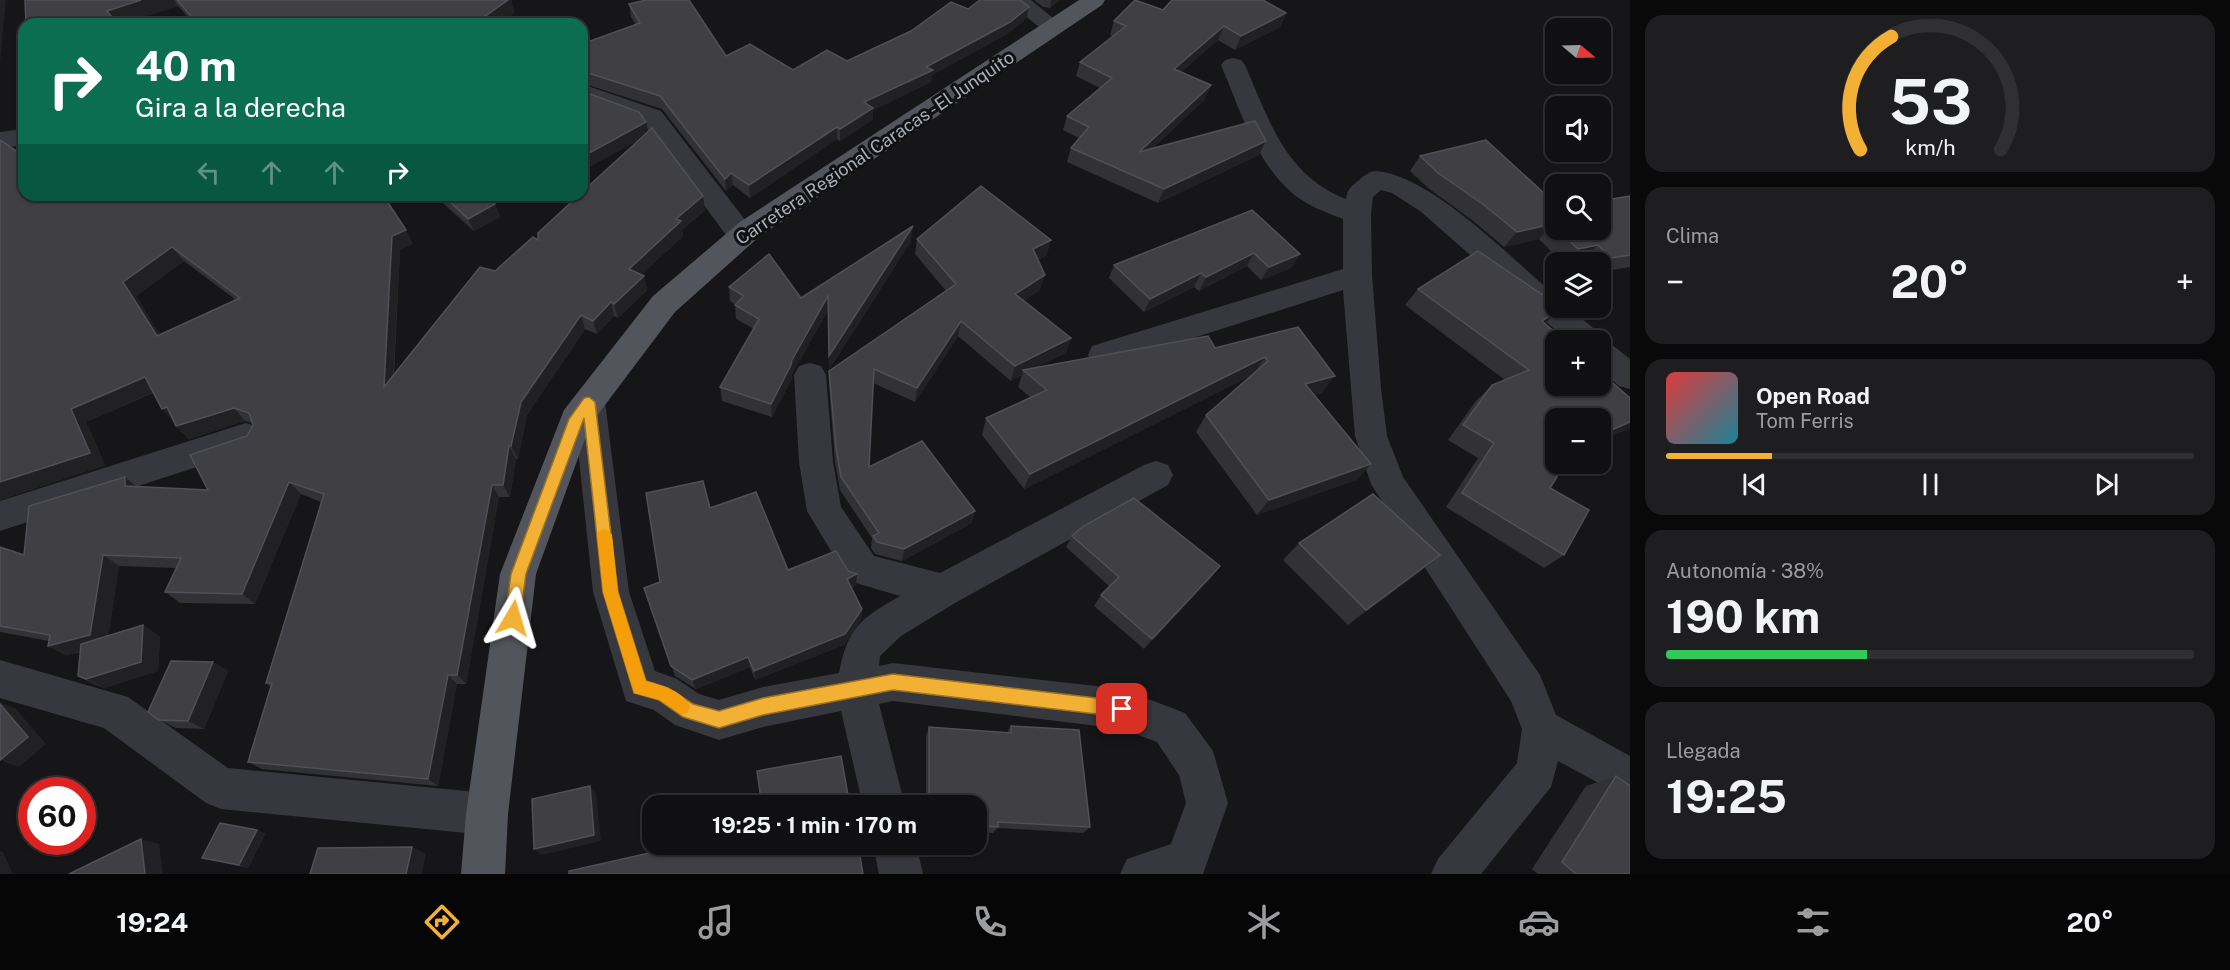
<!DOCTYPE html>
<html lang="es">
<head>
<meta charset="utf-8">
<style>
	:root { --surface:#101012; --page:#1e1e20; --text:#f1f3f6; --muted:#9c9d9f; --line:#303032; --accent:#f2b134 }
	body { margin:0; font-family:"Public Sans",sans-serif; background:var(--page); color:var(--text); height:100vh; display:flex; flex-direction:column; font-size:22px; white-space:nowrap }
	* { box-sizing:border-box; margin:0 }
	p { font-size:20px; color:var(--muted) }
	.icon { flex:none; width:33px; height:33px; fill:none; stroke:currentColor; stroke-width:2; stroke-linecap:round; stroke-linejoin:round }
	.map { position:relative; flex:1; overflow:hidden }
	.drawer { display:flex; flex-direction:column; gap:15px; padding:15px; background:#09090a; width:600px }
	.drawer>* { flex:none }
	.hud { position:absolute; left:18px; top:18px; width:570px; height:183px; border-radius:18px; box-shadow:0 2px 4px #0004,0 0 0 2px var(--line); background:#0b6e4f; color:#fff; overflow:hidden }
	.needle { width:39px; rotate:109deg }
	.fabs { position:absolute; left:1545px; top:18px; display:grid; gap:12px }
	.fabs a { display:grid; place-items:center; width:66px; height:66px; border-radius:12px; background:var(--surface); box-shadow:0 2px 4px #0004,0 0 0 2px var(--line); font-size:30px }
	.speed { position:absolute; left:18px; top:777px; display:flex; gap:12px; font-size:30px; font-weight:700; text-align:center }
	.speed>* { display:grid; place-content:center; width:78px; height:78px; border-radius:50%; background:var(--surface); box-shadow:0 2px 4px #0004,0 0 0 2px var(--line); line-height:1 }
	.speed .limit { border:9px solid #d22; background:#fff; color:#111 }
	.pin { position:absolute; display:grid; place-items:center; width:51px; height:51px; color:#fff; margin:-26px; border-radius:12px; box-shadow:0 3px 9px #0006 }
	.me { position:absolute; width:66px; margin:-33px; rotate:7deg; stroke-linejoin:round; filter:drop-shadow(0 0 4px #0008) }
	.turn { display:flex; align-items:center; gap:21px; height:126px; padding:0 18px; font-size:27px }
	.turn .icon { width:78px; height:78px; stroke-width:2.5 }
	.turn b { display:block; font-size:42px; line-height:51px }
	.lanes { display:flex; align-items:center; height:57px; padding:0 18px; background:#0003; justify-content:center; gap:30px; direction:ltr }
	.lanes .off { opacity:.35 }
	.big { font-size:45px; font-weight:700; line-height:1.1 }
	.drawer .tile { flex:1; display:flex; flex-direction:column; justify-content:center; gap:9px; min-width:0; padding:0 21px; border-radius:18px; background:var(--page) }
	.drawer .dial { align-items:center; gap:0 }
	.dial svg { height:156px; overflow:visible; fill:none; stroke:var(--line); stroke-width:7; stroke-linecap:round; text-anchor:middle }
	.dial text { fill:var(--text); stroke:none }
	.song { display:flex; align-items:center; gap:18px }
	.cover { width:72px; height:72px; border-radius:9px; background:linear-gradient(135deg,hsl(0 70% 55%),hsl(190 70% 35%)) }
	.played { height:6px; border-radius:3px; background:linear-gradient(90deg,var(--accent) 20%,var(--line) 20%) }
	.keys { display:flex; justify-content:space-around; direction:ltr }
	.heat { display:flex; justify-content:space-between; align-items:center; font-size:33px; direction:ltr }
	.charge { height:9px; border-radius:4px; background:linear-gradient(90deg,#34c759 38%,var(--line) 0) }
	.trip { position:absolute; left:642px; top:795px; width:345px; height:60px; border-radius:18px; background:var(--surface); box-shadow:0 2px 4px #0004,0 0 0 2px var(--line); font-weight:700; line-height:60px; text-align:center }
	.dock { display:flex; height:96px; justify-content:space-around; align-items:center; background:#060607; color:var(--muted) }
	.dock .icon { width:42px; height:42px }
	.dock .current { color:var(--accent) }
	.dock b { font-size:27px; color:var(--text) }
	main { display:flex; flex:1; min-height:0 }
	.map>svg:first-child { display:block }
	.lines { fill:none; stroke-linecap:round; stroke-linejoin:round }
	.street { fill:#37383d; fill-rule:evenodd }
	.primary { fill:#53555c; fill-rule:evenodd }
	.wall { fill:#323236; fill-rule:evenodd }
	.shaded-wall { fill:#212124 }
	.building { fill:#3f3f44; stroke:#4f5156; stroke-width:1.5; fill-rule:evenodd }
	.route { fill:#f2b134; stroke:#9d7322; stroke-width:1.5 }
	.slow { fill:#f59e0b }
	.labels { text-anchor:middle; stroke-width:6; stroke-linejoin:round; paint-order:stroke }
	.street-label { font-size:18px; fill:#a8adb8; stroke:#111113 }
</style>
</head>
<body>
<main>
<div class="map">
<svg width="1630" height="874" viewBox="0 0 1630 874">
	<rect width="100%" height="100%" fill="#161618"/>
	<g class="lines">
		<g class="street">
			<path d="M1006,0H1031L1064,27L1061,32L1053,34L1045,32Z"/>
			<path d="M1233,58L1241,60L1245,65C1269,120 1285,175 1346,199C1347,190 1351,186 1358,181C1363,176 1370,171 1377,171C1432,176 1513,260 1556,296V308H1569L1598,332L1602,341L1611,344L1630,359V389L1619,386L1600,370V340H1567L1420,211L1392,193L1381,190L1373,197L1371,214L1372,275L1381,388L1387,436L1403,477L1540,675L1556,715L1630,756V800L1558,761L1551,787L1481,874H1431L1438,859L1517,763L1522,729L1511,701L1371,484L1355,436L1343,290L1103,367L1092,364L1088,355L1092,346L1343,269V219C1325,212 1305,205 1290,191C1255,160 1239,107 1221,65L1225,60Z"/>
			<path d="M582,84L661,111L752,229L756,236L752,243L742,246L732,243L643,123L582,100Z"/>
			<path d="M24,129V145L0,148V132Z"/>
			<path d="M810,363L821,366L826,375L833,462L841,507L874,556L940,573L1144,465L1156,461L1168,465L1173,475L1168,485L955,603L901,636L880,656L879,666L893,663L1122,689L1185,713L1213,751L1228,803L1203,874H1120L1127,859L1171,844L1186,803L1179,775L1157,742L1122,729L893,701L879,704L905,806H863L841,711L763,727L719,740L675,725L654,710L626,701L593,592L573,402L578,393L589,389L600,393L605,402L629,592L655,671L677,679L699,694L719,700L763,687L839,673C848,627 860,619 900,596L849,581L807,511L799,462L794,375L799,366Z"/>
			<path d="M246,423L258,427L262,437L258,447L0,531V501Z"/>
			<path d="M0,660L128,697L228,768L487,793L502,799L508,814L502,829L487,835L221,809L206,803L104,728L0,698Z"/>
			<path d="M873,844H916L923,874H879Z"/>
		</g>
		<path class="primary" d="M1079,0H1105L1102,5L760,236L675,312L590,425L536,574L508,814L505,874H461L466,814L500,574L564,410L653,296L740,222Z"/>
	</g>
	<g class="wall">
		<path d="M25,0H511L514,13L499,24H194L178,6L121,24H26Z"/>
		<path d="M1034,0H1060L1050,8L1043,7Z"/>
		<path d="M629,4L726,56L793,70L847,61L968,9L1029,7L1026,19L1007,34L932,75L931,82L873,110V120L840,141L837,139L750,198L733,185L726,191L662,109L582,83V44L636,25L631,17Z"/>
		<path d="M1163,10L1286,13L1280,27L1235,50L1218,40L1181,72L1211,85L1205,99L1153,148L1259,155L1158,203L1067,162L1071,148L1079,138L1063,130L1067,116L1100,88L1076,76L1080,62L1113,37L1110,35L1114,21Z"/>
		<path d="M582,91L646,122L648,132L705,210L682,230L683,236L641,275L644,276L647,290L618,318L614,316L597,334L585,329L527,415L518,459H516L510,497H499L466,684H457L438,786L262,769L248,762L271,687L266,683L321,502L301,494L255,604L180,603L165,592L176,568L119,566L108,636H160L158,671L104,688L96,685L78,676L81,652L66,655L48,646L49,641L0,632V547L24,555L136,486L208,490L247,436L253,425L252,423L245,421L189,439L176,426L174,421L153,393L86,422L105,465L0,500L24,195L413,244L400,250L394,375L495,271L538,240L640,139L582,171ZM184,261L236,300L160,335L136,296Z"/>
		<path d="M1420,156L1547,196L1556,195V230H1600L1630,196V267L1600,272V262H1586L1584,259L1571,262H1562L1539,239L1504,247L1472,220L1428,188L1410,171Z"/>
		<path d="M434,195H484L495,204L500,217L474,231Z"/>
		<path d="M1252,210L1300,254L1291,268L1261,280L1247,266L1199,291L1194,287L1144,312L1109,278L1114,265Z"/>
		<path d="M917,239L1047,255L1038,260L1040,290L1023,301L1066,353L1037,367L1215,348L1298,327L1322,393L1314,395L1371,464L1356,480L1257,515L1196,432L1206,415L1252,375L1024,489L982,435L986,418L1030,397L1018,387L1022,375L1011,381L958,336L915,402L873,383L869,467L972,523L902,561L875,554L871,548L872,538L840,490L835,462L829,385V371L946,291L915,254Z"/>
		<path d="M911,241L829,370L828,310L792,374V379L772,417L722,401L720,387L754,329L736,319L735,305H736L730,301L729,287L801,298Z"/>
		<path d="M1418,289L1545,324L1630,398V428L1629,429L1556,418L1550,488L1564,555L1544,568L1446,507L1478,458L1448,440L1476,401L1492,385L1505,380L1405,305Z"/>
		<path d="M710,508L788,570L848,571L857,574L856,585L852,588L862,609L861,620L844,645L755,680L750,667L696,689L675,676L644,588L660,582Z"/>
		<path d="M1072,536L1211,578L1144,649L1094,606L1101,595L1110,587L1066,547Z"/>
		<path d="M1299,543L1420,572L1348,625L1283,560Z"/>
		<path d="M213,662L228,671L204,729L176,728L159,720Z"/>
		<path d="M1011,726L1090,827L1083,833L997,828L993,833L976,832V806H926V736L929,727L1007,732Z"/>
		<path d="M1616,776L1630,874H1538L1532,869L1586,786Z"/>
		<path d="M257,830L265,834L248,868L211,860L202,858Z"/>
	</g>
	<g class="shaded-wall">
		<path d="M0,0H6L0,62Z"/>
		<path d="M141,0H174L178,6L121,24H103L107,11Z"/>
		<path d="M508,0H511L514,13L499,24H474Z"/>
		<path d="M1051,0H1060L1050,8Z"/>
		<path d="M1029,7L1026,19L1007,34L932,75L931,82L873,110V120L840,141V129L864,102L926,67Z"/>
		<path d="M1286,13L1280,27L1235,50L1241,36Z"/>
		<path d="M1224,26L1218,40L1169,83L1174,69Z"/>
		<path d="M1211,85L1205,99L1134,166L1139,152Z"/>
		<path d="M646,122L649,134L582,171V157Z"/>
		<path d="M837,127V139L750,198L749,185Z"/>
		<path d="M1266,141L1259,155L1158,203L1164,189Z"/>
		<path d="M731,173L733,185L726,191L725,179Z"/>
		<path d="M703,196L705,210L682,230L683,236L633,283L629,269L676,219Z"/>
		<path d="M495,204L500,217L474,231L468,219Z"/>
		<path d="M1552,224L1539,239L1504,247L1517,232Z"/>
		<path d="M913,226L911,241L829,370V356Z"/>
		<path d="M406,230L413,244L400,250L392,400L384,387L392,236Z"/>
		<path d="M1051,240L1047,255L1029,264L1033,249Z"/>
		<path d="M1598,245L1584,259L1571,262H1565L1578,249Z"/>
		<path d="M172,247L184,261L136,296L169,350L157,336L123,282Z"/>
		<path d="M1254,253L1247,266L1199,291L1206,277Z"/>
		<path d="M1300,254L1291,268L1261,280L1269,267Z"/>
		<path d="M1201,273L1194,287L1144,312L1150,299Z"/>
		<path d="M1045,275L1040,290L1011,309L1015,294Z"/>
		<path d="M644,276L647,290L618,318L614,304Z"/>
		<path d="M828,296V310L792,374V379L772,417L771,404L792,360Z"/>
		<path d="M611,302L614,316L597,334L593,321Z"/>
		<path d="M1561,308L1545,324L1542,321Z"/>
		<path d="M581,315L585,329L527,415L518,459L511,446L521,402Z"/>
		<path d="M961,321L958,336L915,402L917,388Z"/>
		<path d="M1071,338L1066,353L1027,372L1023,370L1022,375L1011,381L1015,366Z"/>
		<path d="M1265,357L1254,374L1024,489L1030,474Z"/>
		<path d="M1335,376L1322,393L1292,401L1305,384Z"/>
		<path d="M145,377L158,390L86,422L105,465L0,500V482L71,409Z"/>
		<path d="M167,407L175,422L162,409Z"/>
		<path d="M234,408L245,421L189,439L176,426Z"/>
		<path d="M1630,422V428L1629,429L1600,441V435Z"/>
		<path d="M509,446L516,459L510,497L503,485Z"/>
		<path d="M1371,464L1356,480L1257,515L1269,500Z"/>
		<path d="M125,477L139,489L125,486Z"/>
		<path d="M289,482L301,494L255,604L242,594Z"/>
		<path d="M492,485L499,497L466,684L457,675Z"/>
		<path d="M975,511L972,523L902,561L904,549Z"/>
		<path d="M103,555L119,566L107,645L66,655L48,646Z"/>
		<path d="M1440,555L1420,572L1348,625L1366,610Z"/>
		<path d="M1220,566L1211,578L1144,649L1152,639Z"/>
		<path d="M857,574L856,585L847,590V579Z"/>
		<path d="M862,609L861,620L844,645L755,680L754,671Z"/>
		<path d="M143,625L160,636L158,671L104,688L86,679Z"/>
		<path d="M748,657L750,667L696,689L692,680Z"/>
		<path d="M213,662L228,671L204,729L188,721Z"/>
		<path d="M448,675L457,684L438,786L428,779Z"/>
		<path d="M0,702L16,709L46,744L19,767L0,760Z"/>
		<path d="M590,786L596,793L601,841L542,855L534,849Z"/>
		<path d="M257,830L265,834L248,868L239,865Z"/>
		<path d="M141,839L159,844L163,874H145Z"/>
		<path d="M412,847L426,854L422,874H406Z"/>
		<path d="M0,851L3,852L13,874H0Z"/>
	</g>
	<g class="building">
		<path d="M25,0H141L107,11L114,20L103,24H26Z"/>
		<path d="M177,0H508L474,24H198Z"/>
		<path d="M646,0H689L726,56L750,44L793,70L827,50L847,61L911,31L951,2L968,9L980,0H1020L1029,7L1010,22L926,67L933,70L864,102L873,108L840,129L837,127L749,185L731,173L725,179L660,96L582,71V44L640,23L629,4Z"/>
		<path d="M1135,0L1163,10L1172,0H1263L1286,13L1241,36L1224,26L1174,69L1211,85L1139,152L1255,121L1266,141L1164,189L1071,148L1089,127L1067,116L1112,78L1080,62L1126,26L1114,21Z"/>
		<path d="M582,91L639,112L646,122L582,157Z"/>
		<path d="M652,128L703,196L676,219L681,221L629,269L644,276L614,304L611,302L593,321L581,315L521,402L511,446H509L503,485H492L457,675H448L428,779L248,762L272,683H266L324,494L289,482L242,594L165,592L181,558L103,555L90,635L48,646L50,635L0,626V547L24,555L29,506L125,477V486L208,490L190,455L247,436L253,425L249,413L234,408L176,426L167,407L162,409L145,377L71,409L90,453L0,482V140L24,156V195H383L406,230L392,236L384,387L480,267L495,271L533,237L538,240V233L579,195H582V192ZM172,247L240,298L157,336L123,282Z"/>
		<path d="M19,132H24V138Z"/>
		<path d="M1486,140L1547,196L1556,195V228L1552,224L1517,232L1484,205L1438,173L1420,156Z"/>
		<path d="M981,186L1051,240L1033,249L1045,275L1015,294L1071,338L1015,366L961,321L917,388L874,369L869,467L922,441L975,511L904,549L877,542L873,536L879,533L841,477L836,448L829,371L956,284L917,239Z"/>
		<path d="M443,195H484L495,204L468,219Z"/>
		<path d="M1630,196V255L1611,258L1598,245L1578,249L1558,230H1600V201Z"/>
		<path d="M1252,210L1300,254L1269,267L1254,253L1206,277L1201,273L1150,299L1114,265Z"/>
		<path d="M913,226L829,356L828,296L792,360L791,365L771,404L720,387L759,319L735,305L744,296L729,287L769,254L801,298Z"/>
		<path d="M1478,251L1556,304V308H1561L1542,321L1564,340H1556V386H1600V372L1630,398V422L1600,435V418H1556V464H1565L1550,488L1589,510L1564,555L1462,493L1494,443L1463,425L1492,385L1529,370L1418,289Z"/>
		<path d="M1298,327L1335,376L1305,384L1371,464L1269,500L1206,415L1268,361L1265,357L1030,474L986,418L1047,390L1023,370L1208,336L1215,348Z"/>
		<path d="M703,481L710,508L756,492L788,570L836,551L848,571L857,574L847,579L862,609L845,634L754,671L748,657L692,680L671,666L644,588L660,582L646,493Z"/>
		<path d="M1373,494L1440,555L1366,610L1299,543Z"/>
		<path d="M1134,498L1220,566L1152,639L1101,595L1119,577L1072,536L1082,527Z"/>
		<path d="M143,625L141,662L86,679L78,676L81,644Z"/>
		<path d="M171,661L213,662L188,721L159,720L148,712Z"/>
		<path d="M0,704L28,737L0,760Z"/>
		<path d="M1011,726L1079,730L1090,827L998,822V827L976,826V806H929V727L1011,733Z"/>
		<path d="M841,756L850,806H762L757,771Z"/>
		<path d="M1616,776L1630,786V874H1576L1562,862Z"/>
		<path d="M590,786L594,835L534,849L532,799Z"/>
		<path d="M220,823L257,830L239,865L202,858Z"/>
		<path d="M141,839L145,874H69Z"/>
		<path d="M689,844H858L863,874H569V871Z"/>
		<path d="M412,847L406,874H310L318,848Z"/>
	</g>
	<path class="route" d="M589,397L595,402L618,592L646,681L668,688L693,704L719,711L763,698L893,674L1122,701L1127,703L1130,709L1127,715L1122,717L893,690L763,715L719,728L683,717L659,700L634,693L603,592L584,418L526,574L520,618L518,623L513,625L507,623L505,618L511,574L569,419L584,398Z"/>
	<path class="slow" d="M604,529L609,531L612,535L618,592L646,681C661,685 684,691 690,707L688,712L682,715L659,700L634,693L603,592L597,535L599,531Z"/>
	<g class="labels">
		<g class="street-label">
			<text transform="translate(875 148) rotate(-34)" y="6">Carretera Regional Caracas - El Junquito</text>
		</g>
	</g>
</svg>
<div class="fabs">
<a><svg class="needle" viewBox="-14 -14 28 28"><path d="M0-13l5 13h-10z" fill="#e53935"/><path d="M0 13l5-13h-10z" fill="#9c9d9f"/></svg></a>
<a><svg class="icon" aria-label="sound" viewBox="0 0 24 24"><path d="M4 9h4l5-4v14l-5-4H4zM17 9q2 3 0 6"/></svg></a>
<a><svg class="icon" aria-label="search" viewBox="0 0 24 24"><circle cx="10" cy="10" r="6"/><path d="M15 15l6 6"/></svg></a>
<a><svg class="icon" aria-label="layers" viewBox="0 0 24 24"><path d="M12 4l9 5-9 5-9-5zM3 14l9 5 9-5"/></svg></a>
<a>+</a>
<a>−</a>
</div>
<div class="speed"><div class="limit">60</div></div>
<div class="pin" style="left:1122px;top:709px;background:#d93025"><svg class="icon" aria-label="arrive" viewBox="0 0 24 24"><path d="M6 21V4h12l-3 4 3 4H6"/></svg></div>
<svg class="me" style="left:513px;top:618px" viewBox="-20 -20 40 40"><path d="M0-17L14 15 0 8-14 15z" fill="#f2b134" stroke="#fff" stroke-width="4"/></svg>
<div class="trip">19:25 · 1 min · 170 m</div>
<div class="hud">
<div class="turn"><svg class="icon" aria-label="right" viewBox="0 0 24 24"><path d="M7 20v-9h11M14 6l5 5-5 5"/></svg><div><b>40 m</b>Gira a la derecha</div></div>
<div class="lanes"><svg class="icon off" aria-label="left" viewBox="0 0 24 24"><path d="M17 20v-9H6M10 6l-5 5 5 5"/></svg><svg class="icon off" aria-label="ahead" viewBox="0 0 24 24"><path d="M12 20V5M6 11l6-6 6 6"/></svg><svg class="icon off" aria-label="ahead" viewBox="0 0 24 24"><path d="M12 20V5M6 11l6-6 6 6"/></svg><svg class="icon" aria-label="right" viewBox="0 0 24 24"><path d="M7 20v-9h11M14 6l5 5-5 5"/></svg></div>
</div>
</div>
<section class="drawer">
<div class="tile dial"><svg viewBox="0 0 100 80">
<path d="M14 69A42 42 0 1 1 86 69"/>
<path d="M14 69A42 42 0 0 1 30 11" stroke="#f2b134"/>
<text x="50" y="56" font-size="32" font-weight="700">53</text>
<text x="50" y="72" font-size="11">km/h</text>
</svg></div>
<div class="tile"><p>Clima</p>
<div class="heat"><a>−</a><b class="big">20°</b><a>+</a></div>
</div>
<div class="tile">
<div class="song"><i class="cover"></i><div><b>Open Road</b><p>Tom Ferris</p></div></div>
<div class="played"></div>
<div class="keys"><svg class="icon" aria-label="previous" viewBox="0 0 24 24"><path d="M18 5L8 12l10 7zM5 5v14"/></svg><svg class="icon" aria-label="pause" viewBox="0 0 24 24"><path d="M8 5v14M16 5v14"/></svg><svg class="icon" aria-label="next" viewBox="0 0 24 24"><path d="M6 5l10 7-10 7zM19 5v14"/></svg></div>
</div>
<div class="tile"><p>Autonomía · 38%</p><b class="big">190 km</b><div class="charge"></div></div>
<div class="tile"><p>Llegada</p><b class="big">19:25</b></div>
</section>
</main>
<nav class="dock">
<b>19:24</b>
<svg class="icon current" aria-label="directions" viewBox="0 0 24 24"><path d="M12 3l9 9-9 9-9-9zM9 14v-3h6M13 9l2 2-2 2"/></svg>
<svg class="icon" aria-label="music" viewBox="0 0 24 24"><path d="M9 18V5l10-2v13"/><circle cx="6" cy="18" r="3"/><circle cx="16" cy="16" r="3"/></svg>
<svg class="icon" aria-label="phone" viewBox="0 0 24 24"><path d="M5 4h4l2 5-3 2q2 4 5 5l2-3 5 2v4C11 20 4 13 5 4z"/></svg>
<svg class="icon" aria-label="climate" viewBox="0 0 24 24"><path d="M12 3v18M4 7l16 10M4 17L20 7"/></svg>
<svg class="icon" aria-label="car" viewBox="0 0 24 24"><path d="M5 17H2v-5l4-1 3-4h7l3 4 3 1v5h-3M9 17h6M6 11h13"/><circle cx="7" cy="17" r="2"/><circle cx="17" cy="17" r="2"/></svg>
<svg class="icon" aria-label="filters" viewBox="0 0 24 24"><path d="M4 7h16M4 17h16"/><circle cx="9" cy="7" r="2"/><circle cx="15" cy="17" r="2"/></svg>
<b>20°</b>
</nav>
</body>
</html>
